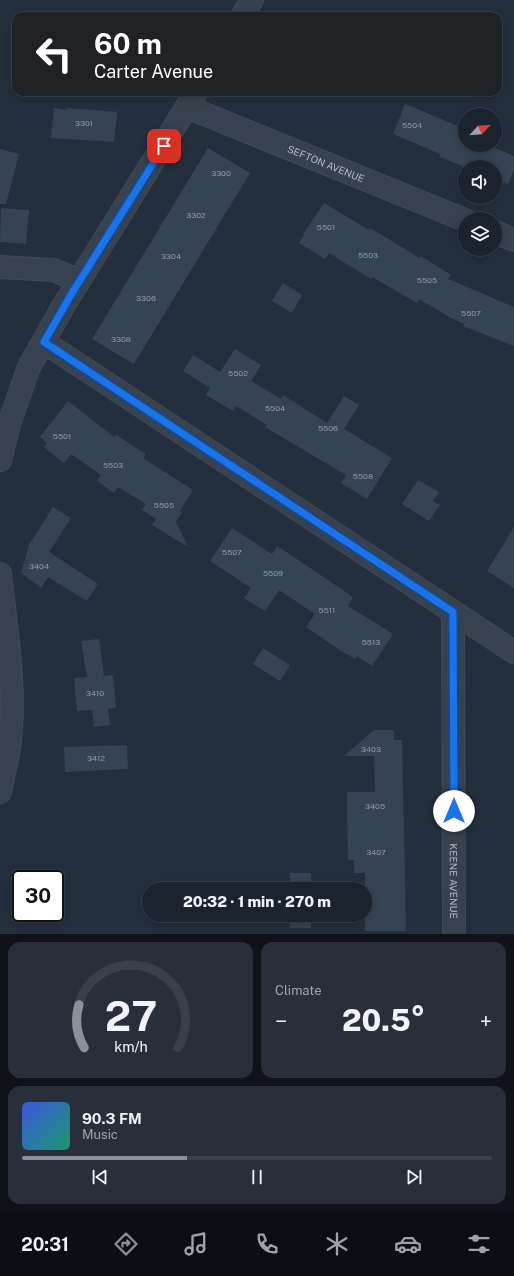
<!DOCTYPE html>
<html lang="en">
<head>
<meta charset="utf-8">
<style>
	:root { --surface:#1b232e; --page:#282f3a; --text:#f1f3f6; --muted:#a0a4aa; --line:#39404a; --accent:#8c9099 }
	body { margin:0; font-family:"Public Sans",sans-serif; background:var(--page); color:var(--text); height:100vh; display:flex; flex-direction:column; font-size:15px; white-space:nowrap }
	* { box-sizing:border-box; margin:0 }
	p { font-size:13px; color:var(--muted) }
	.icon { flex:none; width:22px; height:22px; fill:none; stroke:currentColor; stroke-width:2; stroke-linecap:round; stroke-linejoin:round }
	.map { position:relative; height:934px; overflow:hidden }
	.drawer { display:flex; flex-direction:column; gap:8px; padding:8px; background:#0f1319; flex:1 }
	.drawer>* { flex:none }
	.guide { position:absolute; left:12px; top:12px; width:490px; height:84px; border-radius:12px; box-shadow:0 2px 10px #0003,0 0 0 1px var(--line); background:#202124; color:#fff; overflow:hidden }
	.needle { width:26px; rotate:64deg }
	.tools { position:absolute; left:458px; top:108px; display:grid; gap:8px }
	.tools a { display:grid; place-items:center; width:44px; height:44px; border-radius:50%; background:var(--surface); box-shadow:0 2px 10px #0003,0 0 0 1px var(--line); font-size:20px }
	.speed { position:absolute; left:12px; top:870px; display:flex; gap:8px; font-size:20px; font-weight:700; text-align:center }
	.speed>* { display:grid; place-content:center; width:52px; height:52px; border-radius:50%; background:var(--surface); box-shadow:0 2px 10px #0003,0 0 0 1px var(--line); line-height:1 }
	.speed .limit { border:2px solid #111; border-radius:6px; background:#fff; color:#111 }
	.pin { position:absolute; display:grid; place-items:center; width:34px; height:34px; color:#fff; margin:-17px; border-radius:8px; box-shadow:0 2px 6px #0006 }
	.me { position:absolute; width:44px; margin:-22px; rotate:0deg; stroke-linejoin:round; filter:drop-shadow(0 0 3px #0008) }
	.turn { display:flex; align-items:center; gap:14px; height:84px; padding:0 16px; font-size:18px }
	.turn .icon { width:52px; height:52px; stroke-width:2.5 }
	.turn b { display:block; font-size:28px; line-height:34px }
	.big { font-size:30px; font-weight:800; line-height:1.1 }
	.drawer .widget { flex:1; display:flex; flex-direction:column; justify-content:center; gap:6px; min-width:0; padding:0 14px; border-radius:12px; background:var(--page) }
	.drawer .dial { align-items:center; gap:0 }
	.dial svg { height:104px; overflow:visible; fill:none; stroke:var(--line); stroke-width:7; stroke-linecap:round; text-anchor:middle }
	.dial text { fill:var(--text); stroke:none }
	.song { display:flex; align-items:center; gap:12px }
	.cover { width:48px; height:48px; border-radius:6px; background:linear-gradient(135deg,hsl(230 70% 55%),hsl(160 70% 35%)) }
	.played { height:4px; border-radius:2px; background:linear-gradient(90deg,var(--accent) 35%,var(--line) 35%) }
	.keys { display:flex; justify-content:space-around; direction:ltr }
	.heat { display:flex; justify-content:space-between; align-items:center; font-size:22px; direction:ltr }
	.drawer .tiles { flex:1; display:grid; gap:8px; grid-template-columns:1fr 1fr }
	.widget:last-child { grid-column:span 2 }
	.trip { position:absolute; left:142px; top:882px; width:230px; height:40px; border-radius:20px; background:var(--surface); box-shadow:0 2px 10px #0003,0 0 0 1px var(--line); font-weight:800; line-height:40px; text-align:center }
	.tabs { display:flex; height:64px; justify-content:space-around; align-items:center; background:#0b0e12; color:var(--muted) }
	.tabs .icon { width:28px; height:28px }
	.tabs .current { color:var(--accent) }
	.tabs b { font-size:18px; color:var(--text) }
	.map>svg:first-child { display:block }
	.building { fill:#364354 }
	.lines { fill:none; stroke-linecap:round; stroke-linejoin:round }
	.minor-casing { stroke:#414a57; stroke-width:24 }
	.minor { stroke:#38414e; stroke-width:22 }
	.route-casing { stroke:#114b97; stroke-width:10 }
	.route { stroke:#1a73e8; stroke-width:7 }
	.labels { text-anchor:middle; stroke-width:4; stroke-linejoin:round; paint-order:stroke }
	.number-label { font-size:8px; fill:#929caa }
	.street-label { font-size:10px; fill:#b4bcc9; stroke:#1d2633 }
</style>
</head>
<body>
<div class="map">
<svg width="514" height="934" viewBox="0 0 514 934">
	<rect width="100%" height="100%" fill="#242f3e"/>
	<g class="building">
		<path d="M405,104L465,129V145H487L514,156V171L508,184L495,179V167H465L440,157V154L393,134Z"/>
		<path d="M54,108L67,110V108L117,112L114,142L51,138Z"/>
		<path d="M208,148L250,173L134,364L92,339Z"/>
		<path d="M0,149L19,154L6,204H0Z"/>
		<path d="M324,203L369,230L370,228L420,258L421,256L451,275L448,279L514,307V346L463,326L464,324L451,318L419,299L417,303L372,277L371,279L329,253L325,259L299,243L304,235L303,234Z"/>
		<path d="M1,208L29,210L26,244L0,242Z"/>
		<path d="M283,283L302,295L292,313L272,301Z"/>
		<path d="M235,349L261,365L251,381L281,399L283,395L327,423L344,396L359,405L344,429L392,458L367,499L341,483L346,475L265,427L267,425L236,406L233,411L206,395L210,388L183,371L193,355L220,372Z"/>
		<path d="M68,401L114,437L116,435L146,454L143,458L193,490L180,511L182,512L176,522L188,547L152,525L156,519L142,510L146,504L118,487L114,493L97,481L101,475L71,454L64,463L44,447L47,443L40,437Z"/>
		<path d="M418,480L439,492L433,501L440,505L429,521L402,504Z"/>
		<path d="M53,507L71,518L49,552L98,584L87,601L48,577L41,588L21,573L29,545Z"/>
		<path d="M514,527V588L487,571Z"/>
		<path d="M232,528L272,554L277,546L294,557L353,597L348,606L393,634L372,666L357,656L355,659L341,651L306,627L315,614L279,590L265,611L244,598L251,588L210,561Z"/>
		<path d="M99,639L104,676L113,675L116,708L108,709L110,725L94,727L92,710L77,711L74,678L87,677L81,641Z"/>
		<path d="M263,648L290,665L280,681L253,664Z"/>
		<path d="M374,730H394V740H402L406,931H365V873H354V860H348L347,792H375L374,756H344Z"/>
		<path d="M127,745L128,769L65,772L64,747Z"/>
		<rect x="290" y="873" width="21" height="16"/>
		<rect x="290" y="915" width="21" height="13"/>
	</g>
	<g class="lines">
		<defs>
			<g id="minor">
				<path d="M242,16L252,0"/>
				<path id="s1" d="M187,107L465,220"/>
				<path d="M495,232L514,240"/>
				<path d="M0,267L54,270L79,281"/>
				<path d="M44,342L514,652"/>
				<path d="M0,460L9,424L29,367L64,305L196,92"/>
				<path d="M0,574C6,629 17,692 9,747C7,762 3,777 0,792"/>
				<path id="s2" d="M453,612L454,934"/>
			</g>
		</defs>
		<use href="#minor" class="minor-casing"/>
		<use href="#minor" class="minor"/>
	</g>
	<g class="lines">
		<defs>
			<path id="route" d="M164,146L72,293L44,342L453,612L454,811"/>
		</defs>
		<use href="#route" class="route-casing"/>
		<use href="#route" class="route"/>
	</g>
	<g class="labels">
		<g class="number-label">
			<text x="84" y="126">3301</text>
			<text x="412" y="128">5504</text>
			<text x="221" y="176">3300</text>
			<text x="196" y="218">3302</text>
			<text x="326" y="230">5501</text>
			<text x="368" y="258">5503</text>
			<text x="171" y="259">3304</text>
			<text x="427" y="283">5505</text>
			<text x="146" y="301">3306</text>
			<text x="471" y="316">5507</text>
			<text x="121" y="342">3308</text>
			<text x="238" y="376">5502</text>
			<text x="275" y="411">5504</text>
			<text x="328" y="431">5506</text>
			<text x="62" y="439">5501</text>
			<text x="113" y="468">5503</text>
			<text x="363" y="479">5508</text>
			<text x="164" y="508">5505</text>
			<text x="232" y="555">5507</text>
			<text x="39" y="569">3404</text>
			<text x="273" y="576">5509</text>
			<text x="327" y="613">5511</text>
			<text x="371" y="645">5513</text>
			<text x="95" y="696">3410</text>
			<text x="371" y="752">3403</text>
			<text x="96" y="761">3412</text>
			<text x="375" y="809">3405</text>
			<text x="376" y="855">3407</text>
		</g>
		<g class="street-label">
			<text dy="4" stroke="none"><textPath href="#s1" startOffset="150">SEFTON AVENUE</textPath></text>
			<text dy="4" stroke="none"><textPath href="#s2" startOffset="269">KEENE AVENUE</textPath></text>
		</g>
	</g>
</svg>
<div class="tools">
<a><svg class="needle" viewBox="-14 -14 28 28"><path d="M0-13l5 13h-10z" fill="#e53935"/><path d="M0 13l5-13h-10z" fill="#a0a4aa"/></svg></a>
<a><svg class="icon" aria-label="sound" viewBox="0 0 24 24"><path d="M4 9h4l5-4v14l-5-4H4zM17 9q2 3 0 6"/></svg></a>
<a><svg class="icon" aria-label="layers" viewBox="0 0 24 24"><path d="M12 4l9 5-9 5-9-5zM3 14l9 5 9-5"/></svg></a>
</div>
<div class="speed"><div class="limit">30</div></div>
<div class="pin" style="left:164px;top:146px;background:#d93025"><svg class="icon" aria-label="arrive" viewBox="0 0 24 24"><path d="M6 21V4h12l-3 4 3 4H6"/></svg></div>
<svg class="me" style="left:454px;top:811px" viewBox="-20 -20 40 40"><circle r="19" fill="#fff"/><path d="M0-13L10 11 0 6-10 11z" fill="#1a73e8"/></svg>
<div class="trip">20:32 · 1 min · 270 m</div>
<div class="guide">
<div class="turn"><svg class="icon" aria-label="left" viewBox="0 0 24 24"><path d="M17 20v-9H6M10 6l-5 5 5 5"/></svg><div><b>60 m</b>Carter Avenue</div></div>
</div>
</div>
<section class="drawer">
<div class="tiles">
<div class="widget dial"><svg viewBox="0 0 100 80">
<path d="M14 69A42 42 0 1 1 86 69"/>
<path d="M14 69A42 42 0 0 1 10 36" stroke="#8c9099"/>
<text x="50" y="56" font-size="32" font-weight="700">27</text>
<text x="50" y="72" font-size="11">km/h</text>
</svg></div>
<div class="widget"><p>Climate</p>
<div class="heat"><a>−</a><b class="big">20.5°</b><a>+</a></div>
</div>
<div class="widget">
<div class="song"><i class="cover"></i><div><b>90.3 FM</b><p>Music</p></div></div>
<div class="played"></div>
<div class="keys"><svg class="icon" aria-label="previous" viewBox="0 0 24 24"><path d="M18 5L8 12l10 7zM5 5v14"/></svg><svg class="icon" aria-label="pause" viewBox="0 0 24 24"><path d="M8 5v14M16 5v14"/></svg><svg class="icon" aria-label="next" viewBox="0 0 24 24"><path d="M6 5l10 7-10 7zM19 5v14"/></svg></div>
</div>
</div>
</section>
<nav class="tabs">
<b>20:31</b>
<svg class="icon current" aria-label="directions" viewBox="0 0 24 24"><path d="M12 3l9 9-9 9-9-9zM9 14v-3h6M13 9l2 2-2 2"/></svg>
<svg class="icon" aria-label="music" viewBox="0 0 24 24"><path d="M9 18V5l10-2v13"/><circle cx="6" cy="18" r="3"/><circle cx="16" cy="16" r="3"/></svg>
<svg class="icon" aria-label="phone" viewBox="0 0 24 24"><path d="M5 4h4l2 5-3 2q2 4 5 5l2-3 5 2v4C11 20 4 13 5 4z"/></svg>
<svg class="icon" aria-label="climate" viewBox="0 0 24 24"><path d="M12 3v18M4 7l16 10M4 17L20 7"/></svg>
<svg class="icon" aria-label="car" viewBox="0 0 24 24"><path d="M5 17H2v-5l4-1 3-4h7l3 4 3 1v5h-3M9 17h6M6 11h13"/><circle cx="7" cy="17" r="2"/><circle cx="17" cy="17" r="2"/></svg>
<svg class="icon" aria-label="filters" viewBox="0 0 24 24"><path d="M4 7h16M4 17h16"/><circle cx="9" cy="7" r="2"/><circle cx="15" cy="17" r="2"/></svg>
</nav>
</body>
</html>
